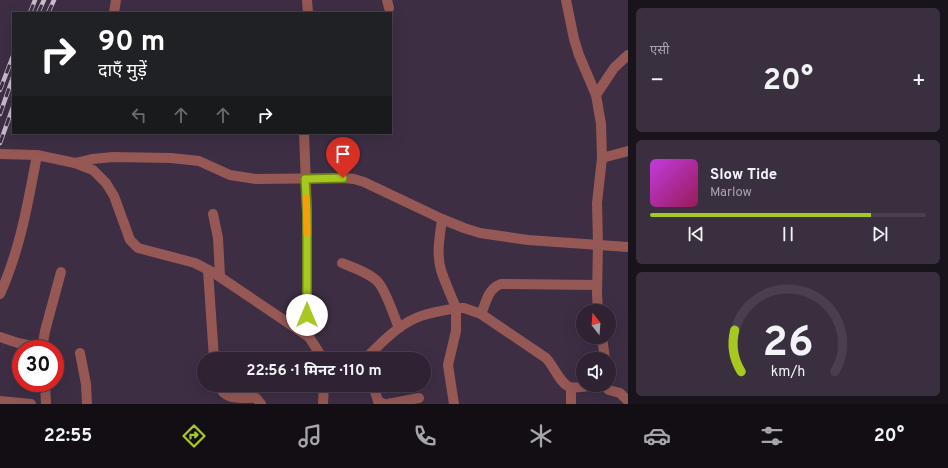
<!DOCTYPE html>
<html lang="hi">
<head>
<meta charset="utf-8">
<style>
	:root { --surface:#2e2233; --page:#3a2f3f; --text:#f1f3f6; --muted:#a7a4ac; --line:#493f4e; --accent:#a6c820 }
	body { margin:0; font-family:Overpass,"Noto Sans Devanagari",sans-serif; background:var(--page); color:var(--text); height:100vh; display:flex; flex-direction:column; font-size:15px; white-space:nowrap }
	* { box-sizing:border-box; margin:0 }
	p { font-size:13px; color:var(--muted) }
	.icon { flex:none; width:22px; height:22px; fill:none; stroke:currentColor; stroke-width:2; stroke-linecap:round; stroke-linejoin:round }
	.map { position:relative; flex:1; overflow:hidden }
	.details { display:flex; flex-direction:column; gap:8px; padding:8px; background:#19131c; width:320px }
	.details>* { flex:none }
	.guide { position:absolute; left:12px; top:12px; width:380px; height:122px; border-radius:0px; box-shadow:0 4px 16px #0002,0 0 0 1px var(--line); background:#202124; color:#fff; overflow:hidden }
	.needle { width:26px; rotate:343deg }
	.buttons { position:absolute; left:576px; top:304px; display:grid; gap:8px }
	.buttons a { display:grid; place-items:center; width:40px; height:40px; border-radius:50%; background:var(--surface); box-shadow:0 4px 16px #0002,0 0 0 1px var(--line); font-size:20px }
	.speed { position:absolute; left:12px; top:340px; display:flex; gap:8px; font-size:20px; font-weight:700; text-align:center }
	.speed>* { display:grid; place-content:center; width:52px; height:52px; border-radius:50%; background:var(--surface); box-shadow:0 4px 16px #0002,0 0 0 1px var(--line); line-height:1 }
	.speed .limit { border:6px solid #d22; background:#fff; color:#111 }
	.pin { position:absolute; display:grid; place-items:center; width:34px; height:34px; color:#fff; margin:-41px -17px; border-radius:50% 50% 50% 0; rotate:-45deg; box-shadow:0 0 4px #0007 }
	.pin .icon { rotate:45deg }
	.me { position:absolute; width:44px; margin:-22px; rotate:0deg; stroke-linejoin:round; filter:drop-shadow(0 0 3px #0008) }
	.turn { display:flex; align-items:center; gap:14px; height:84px; padding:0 20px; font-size:18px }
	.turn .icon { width:52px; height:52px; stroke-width:2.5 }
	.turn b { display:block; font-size:28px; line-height:34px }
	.lanes { display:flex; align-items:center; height:38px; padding:0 20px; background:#0003; justify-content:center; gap:20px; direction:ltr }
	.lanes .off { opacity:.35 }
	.big { font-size:30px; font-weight:700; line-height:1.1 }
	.details .widget { flex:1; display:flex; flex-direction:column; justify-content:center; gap:6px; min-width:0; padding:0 14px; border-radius:6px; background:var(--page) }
	.details .dial { align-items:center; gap:0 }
	.dial svg { height:104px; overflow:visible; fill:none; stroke:var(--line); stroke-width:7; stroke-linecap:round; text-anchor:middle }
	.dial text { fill:var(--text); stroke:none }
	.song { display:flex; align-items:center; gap:12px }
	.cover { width:48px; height:48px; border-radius:6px; background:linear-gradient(135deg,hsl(290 70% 55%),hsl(330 70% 35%)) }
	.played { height:4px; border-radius:2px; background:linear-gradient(90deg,var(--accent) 80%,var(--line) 80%) }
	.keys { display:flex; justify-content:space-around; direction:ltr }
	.heat { display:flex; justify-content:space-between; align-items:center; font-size:22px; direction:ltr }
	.trip { position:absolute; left:197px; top:352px; width:234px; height:40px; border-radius:20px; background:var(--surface); box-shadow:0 4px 16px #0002,0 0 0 1px var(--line); font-weight:700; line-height:40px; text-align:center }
	.tabs { display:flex; height:64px; justify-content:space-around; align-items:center; background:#120e14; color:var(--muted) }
	.tabs .icon { width:28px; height:28px }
	.tabs .on { color:var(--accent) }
	.tabs b { font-size:18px; color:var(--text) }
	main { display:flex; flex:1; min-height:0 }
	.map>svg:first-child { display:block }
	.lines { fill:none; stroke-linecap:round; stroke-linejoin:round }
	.street { stroke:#955854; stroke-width:10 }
	.rail-casing { stroke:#c6bbcb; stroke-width:4.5 }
	.rail { stroke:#3d2e44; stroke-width:3; stroke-dasharray:9; stroke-linecap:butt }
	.route-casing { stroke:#6c8215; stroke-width:10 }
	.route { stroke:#a6c820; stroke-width:7 }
	.slow { stroke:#f59e0b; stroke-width:7 }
</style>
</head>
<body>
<main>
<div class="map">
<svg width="628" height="404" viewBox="0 0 628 404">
	<rect width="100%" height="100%" fill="#3d2e44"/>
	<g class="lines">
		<g class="street">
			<path d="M307,0L308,13"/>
			<path d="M387,0L389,8"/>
			<path d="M566,0L574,39L579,55L596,95L601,124L602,158L597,203L598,244L597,294L598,311"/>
			<path d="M114,13L116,0"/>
			<path d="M596,95L614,68L628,55"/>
			<path d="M304,133L307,211V315L309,337L320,354L321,359"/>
			<path d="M0,154L37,155L75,163L93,170L106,183L114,196L130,240L138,248L195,263L214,273L309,337"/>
			<path d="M602,158L628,151"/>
			<path d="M75,163L92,159L113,157L171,158L199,161L230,175L256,179L343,178L354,179L364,182L442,219L464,228L480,233L528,240L628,247"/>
			<path d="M213,214L218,238L220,276"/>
			<path d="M442,219C440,236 436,253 441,270C445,283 451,295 456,308H464L481,314L546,358C554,366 560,384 570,387C577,389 588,386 595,385"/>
			<path d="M342,263C354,268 370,273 378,282C386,291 394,316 399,328"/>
			<path d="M208,270L214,359"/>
			<path d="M0,294C20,250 28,203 37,155"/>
			<path d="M481,314C486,303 488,288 501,284L597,285"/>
			<path d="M0,337L18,343L42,348"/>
			<path d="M602,337L605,359"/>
			<path d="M42,349L45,331L61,272"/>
			<path d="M80,353L86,384L87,404"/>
			<path d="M365,359C380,344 397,326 416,318C429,312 443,311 456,308V331L448,365L454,404"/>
			<path d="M45,383L46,404"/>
			<path d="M219,385C225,402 242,397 256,398L261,404"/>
			<path d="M373,385L378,401L384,404"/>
			<path d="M602,385L609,390L620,393L628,401"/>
			<path d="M571,388V404"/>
			<path d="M0,401L31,404"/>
			<path d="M323,404L324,385"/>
			<path d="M388,404L419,398"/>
		</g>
		<defs>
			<g id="rail">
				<path d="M30,13L35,0"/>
				<path d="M38,13L44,0"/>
				<path d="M48,13L54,0"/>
				<path d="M0,90L13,56"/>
				<path d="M0,114L13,77"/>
				<path d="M0,143L13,107"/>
			</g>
		</defs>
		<use href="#rail" class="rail-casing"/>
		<use href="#rail" class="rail"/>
	</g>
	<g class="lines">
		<defs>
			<path id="route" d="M307,315V211L305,179L343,178"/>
		</defs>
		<use href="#route" class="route-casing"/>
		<use href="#route" class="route"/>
		<path class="slow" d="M306,198L307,233"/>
	</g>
</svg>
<div class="buttons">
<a><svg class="needle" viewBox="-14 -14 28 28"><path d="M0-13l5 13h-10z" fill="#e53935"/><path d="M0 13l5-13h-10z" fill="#a7a4ac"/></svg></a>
<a><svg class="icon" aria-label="sound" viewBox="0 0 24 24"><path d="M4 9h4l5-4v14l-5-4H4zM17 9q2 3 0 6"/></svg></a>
</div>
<div class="speed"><div class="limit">30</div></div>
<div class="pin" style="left:343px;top:178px;background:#d93025"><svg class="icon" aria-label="arrive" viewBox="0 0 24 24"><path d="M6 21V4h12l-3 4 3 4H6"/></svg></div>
<svg class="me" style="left:307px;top:315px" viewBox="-20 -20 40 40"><circle r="19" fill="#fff"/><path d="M0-13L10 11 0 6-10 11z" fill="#a6c820"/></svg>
<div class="trip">22:56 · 1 मिनट · 110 m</div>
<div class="guide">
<div class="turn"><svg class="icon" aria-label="right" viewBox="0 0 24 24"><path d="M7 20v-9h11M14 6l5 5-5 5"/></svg><div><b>90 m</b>दाएँ मुड़ें</div></div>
<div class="lanes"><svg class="icon off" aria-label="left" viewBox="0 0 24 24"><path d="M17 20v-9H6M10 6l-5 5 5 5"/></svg><svg class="icon off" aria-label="ahead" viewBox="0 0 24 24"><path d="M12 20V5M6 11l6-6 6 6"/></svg><svg class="icon off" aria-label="ahead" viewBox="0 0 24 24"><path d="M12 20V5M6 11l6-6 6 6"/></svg><svg class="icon" aria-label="right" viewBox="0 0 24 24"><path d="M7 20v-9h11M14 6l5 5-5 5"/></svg></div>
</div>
</div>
<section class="details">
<div class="widget"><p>एसी</p>
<div class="heat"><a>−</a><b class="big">20°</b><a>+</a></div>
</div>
<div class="widget">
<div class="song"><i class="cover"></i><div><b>Slow Tide</b><p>Marlow</p></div></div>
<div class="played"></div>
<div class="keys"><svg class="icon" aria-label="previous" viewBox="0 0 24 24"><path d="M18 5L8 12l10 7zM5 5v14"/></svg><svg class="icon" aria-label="pause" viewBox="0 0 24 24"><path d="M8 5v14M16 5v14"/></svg><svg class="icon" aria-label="next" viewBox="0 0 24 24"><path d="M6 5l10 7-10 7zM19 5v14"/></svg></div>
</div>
<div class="widget dial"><svg viewBox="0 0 100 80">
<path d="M14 69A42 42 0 1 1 86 69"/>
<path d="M14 69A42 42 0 0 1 9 37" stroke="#a6c820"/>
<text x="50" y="56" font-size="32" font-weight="700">26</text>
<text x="50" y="72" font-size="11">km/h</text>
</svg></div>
</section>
</main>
<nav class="tabs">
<b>22:55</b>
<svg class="icon on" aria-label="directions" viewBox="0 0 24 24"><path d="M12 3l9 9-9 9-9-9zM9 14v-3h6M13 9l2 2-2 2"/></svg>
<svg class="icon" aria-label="music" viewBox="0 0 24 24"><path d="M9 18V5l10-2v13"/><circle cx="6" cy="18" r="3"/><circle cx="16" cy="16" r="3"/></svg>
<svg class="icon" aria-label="phone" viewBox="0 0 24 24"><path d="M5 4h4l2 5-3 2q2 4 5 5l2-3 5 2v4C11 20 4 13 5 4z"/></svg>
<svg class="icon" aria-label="climate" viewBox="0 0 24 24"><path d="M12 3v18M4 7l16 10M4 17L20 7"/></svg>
<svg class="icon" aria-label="car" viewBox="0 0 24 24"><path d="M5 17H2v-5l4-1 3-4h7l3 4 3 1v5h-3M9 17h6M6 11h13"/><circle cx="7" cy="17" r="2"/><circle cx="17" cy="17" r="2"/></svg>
<svg class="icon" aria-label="filters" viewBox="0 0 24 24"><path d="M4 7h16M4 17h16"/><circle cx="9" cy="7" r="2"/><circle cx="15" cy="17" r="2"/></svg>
<b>20°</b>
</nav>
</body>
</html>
